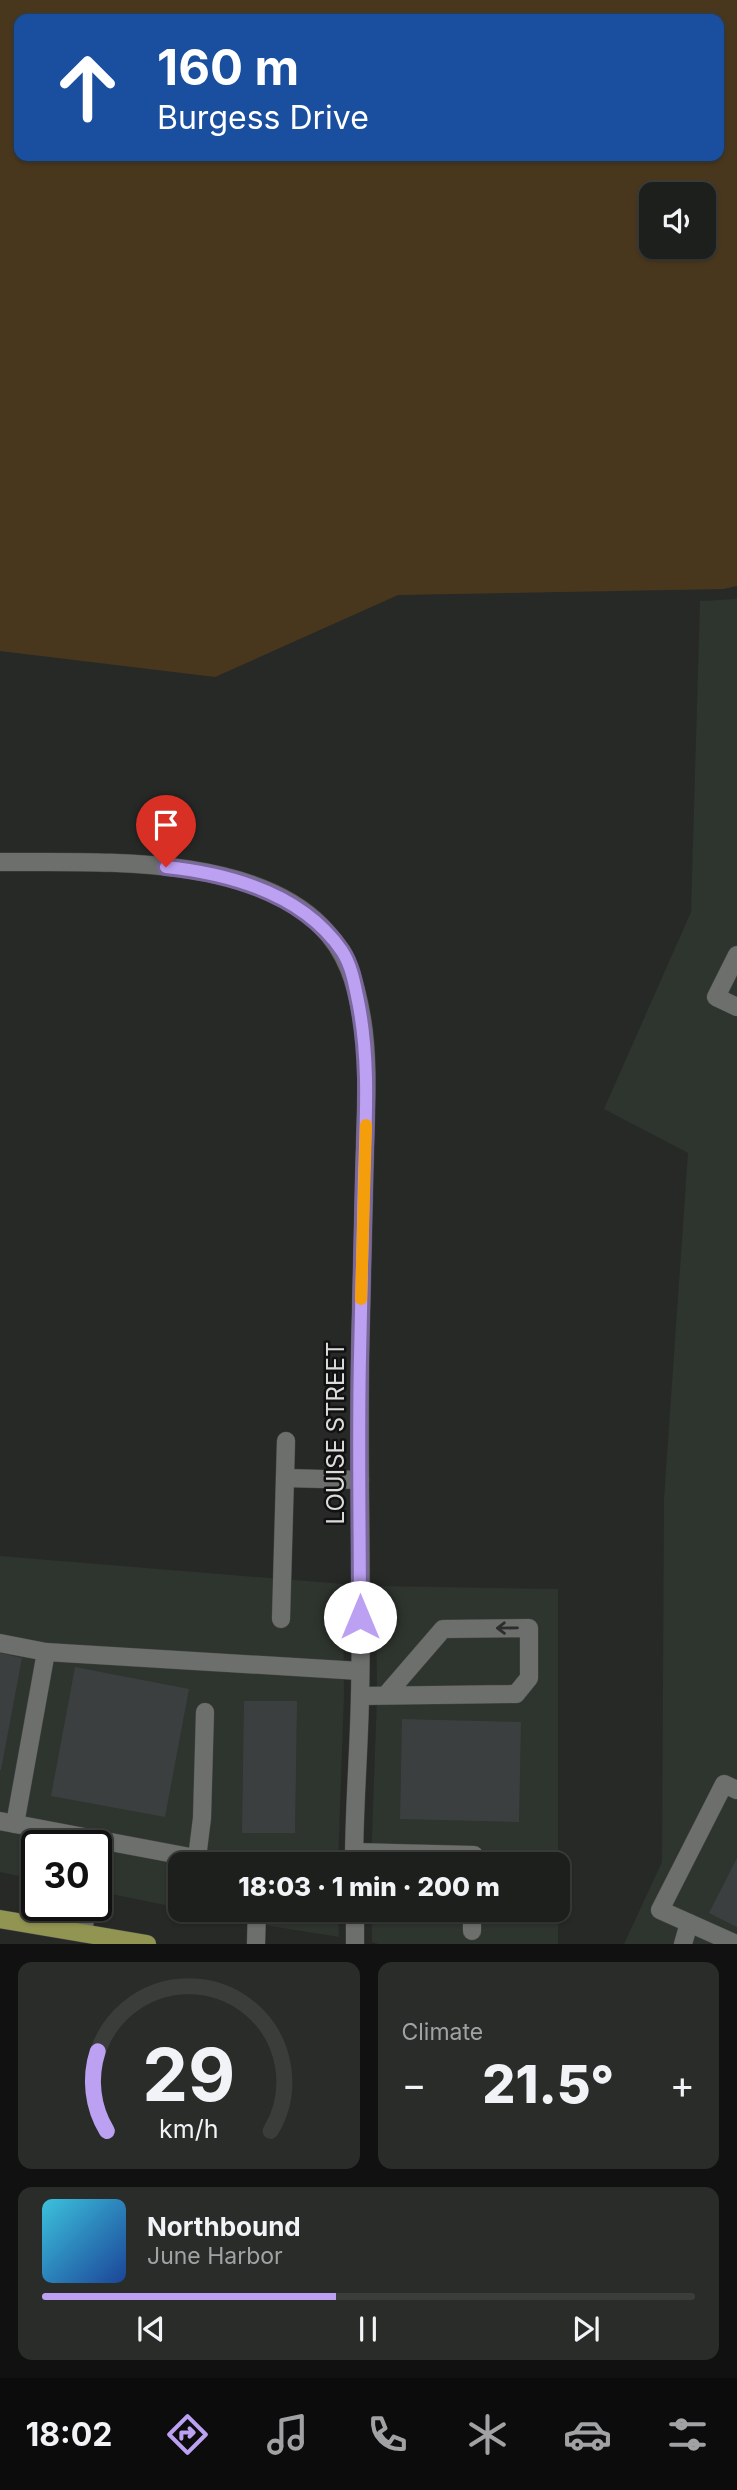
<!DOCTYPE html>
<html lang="en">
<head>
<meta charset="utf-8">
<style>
	:root { --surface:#1d1f1d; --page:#2a2c2a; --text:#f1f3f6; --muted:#a0a2a4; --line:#3b3d3b; --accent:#bca0f2 }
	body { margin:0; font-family:Inter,sans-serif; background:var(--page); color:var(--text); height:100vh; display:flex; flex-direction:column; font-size:26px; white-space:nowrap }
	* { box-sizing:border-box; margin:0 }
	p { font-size:23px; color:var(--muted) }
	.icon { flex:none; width:38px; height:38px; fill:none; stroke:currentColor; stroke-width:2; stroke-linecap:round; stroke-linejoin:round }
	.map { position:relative; height:1944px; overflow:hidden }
	.details { display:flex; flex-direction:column; gap:18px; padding:18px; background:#101110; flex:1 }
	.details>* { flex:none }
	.hud { position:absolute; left:14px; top:14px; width:710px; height:147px; border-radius:14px; box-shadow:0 2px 5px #0004,0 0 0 2px var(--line); background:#1a4fa0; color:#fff; overflow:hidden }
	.buttons { position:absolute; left:639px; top:182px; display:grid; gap:14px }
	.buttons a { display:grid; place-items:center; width:77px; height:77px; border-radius:14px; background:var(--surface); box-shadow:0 2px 5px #0004,0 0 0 2px var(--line); font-size:35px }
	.speed { position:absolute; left:21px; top:1830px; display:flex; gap:14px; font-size:35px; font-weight:700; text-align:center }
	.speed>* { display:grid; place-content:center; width:91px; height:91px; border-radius:50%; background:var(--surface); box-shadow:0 2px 5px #0004,0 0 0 2px var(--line); line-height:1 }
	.speed .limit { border:4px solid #111; border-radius:10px; background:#fff; color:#111 }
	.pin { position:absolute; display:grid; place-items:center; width:60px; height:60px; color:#fff; margin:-72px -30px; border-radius:50% 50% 50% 0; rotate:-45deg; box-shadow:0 0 7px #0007 }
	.pin .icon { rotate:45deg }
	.me { position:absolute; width:77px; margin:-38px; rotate:0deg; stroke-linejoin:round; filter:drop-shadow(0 0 5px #0008) }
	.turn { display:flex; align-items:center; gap:24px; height:147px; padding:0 28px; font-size:32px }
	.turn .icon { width:91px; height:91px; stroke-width:2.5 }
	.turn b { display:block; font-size:49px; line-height:60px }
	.big { font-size:52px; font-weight:800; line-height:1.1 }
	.details .card { flex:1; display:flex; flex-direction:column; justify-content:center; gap:10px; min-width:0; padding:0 24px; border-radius:14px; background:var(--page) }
	.details .dial { align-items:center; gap:0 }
	.dial svg { height:182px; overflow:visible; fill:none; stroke:var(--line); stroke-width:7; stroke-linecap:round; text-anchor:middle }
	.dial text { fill:var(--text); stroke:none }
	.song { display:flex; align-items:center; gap:21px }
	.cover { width:84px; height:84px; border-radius:10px; background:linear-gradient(135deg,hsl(190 70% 55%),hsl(220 70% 35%)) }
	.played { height:7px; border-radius:4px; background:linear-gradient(90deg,var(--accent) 45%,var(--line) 45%) }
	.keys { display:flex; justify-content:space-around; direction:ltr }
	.heat { display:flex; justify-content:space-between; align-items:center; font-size:38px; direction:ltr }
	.details .tiles { flex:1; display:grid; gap:18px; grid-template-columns:1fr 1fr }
	.card:last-child { grid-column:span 2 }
	.trip { position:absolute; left:168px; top:1852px; width:402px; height:70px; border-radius:14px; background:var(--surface); box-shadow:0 2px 5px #0004,0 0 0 2px var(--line); font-weight:800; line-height:70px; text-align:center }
	.tab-bar { display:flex; height:112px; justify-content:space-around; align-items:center; background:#0c0c0c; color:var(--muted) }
	.tab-bar .icon { width:49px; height:49px }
	.tab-bar .on { color:var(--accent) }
	.tab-bar b { font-size:32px; color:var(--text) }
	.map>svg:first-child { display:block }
	.built { fill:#2e342e }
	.green { fill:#49371d; fill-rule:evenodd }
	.building { fill:#3c3f3f }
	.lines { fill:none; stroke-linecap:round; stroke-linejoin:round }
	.minor-casing { stroke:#454645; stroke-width:19 }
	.major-casing { stroke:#454645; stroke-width:19 }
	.minor { stroke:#6d6f6d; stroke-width:18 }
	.major { stroke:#929451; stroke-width:18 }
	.oneway { stroke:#2c2d2c }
	.route-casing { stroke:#7a689d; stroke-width:18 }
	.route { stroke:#bca0f2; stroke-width:12 }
	.slow { stroke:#f59e0b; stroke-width:12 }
	.labels { text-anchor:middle; stroke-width:5; stroke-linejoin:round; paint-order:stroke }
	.street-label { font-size:24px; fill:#dadbda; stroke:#101110 }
</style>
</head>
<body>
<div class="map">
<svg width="737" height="1944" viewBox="0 0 737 1944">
	<rect width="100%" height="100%" fill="#272927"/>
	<g class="built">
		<path d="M737,599V1944H624L662,1862L664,1498L688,1153L604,1109L691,912L700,601Z"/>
		<path d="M0,1556L343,1584L344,1695L338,1864H180V1908L96,1891V1846H37V1880L0,1872Z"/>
		<path d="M376,1586L558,1589V1864H371L377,1696Z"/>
		<path d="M185,1909H338L339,1937L258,1924Z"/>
		<path d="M372,1909H558V1944H378L372,1942Z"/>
	</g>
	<path class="green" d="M0,0H737V586L723,589L398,595L215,677L0,651ZM19,19H719V156H19ZM651,194H704V247H651Z"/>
	<g class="building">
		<path d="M0,1653L22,1658L1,1770H0Z"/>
		<path d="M75,1667L189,1689L165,1817L51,1796Z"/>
		<path d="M244,1701H297L295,1833H242Z"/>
		<path d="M402,1719L521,1722L519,1822L400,1819Z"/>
		<path d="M737,1858V1927L709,1913Z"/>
	</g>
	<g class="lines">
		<defs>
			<g id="minor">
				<path d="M0,862C96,863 249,853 321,926C347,952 356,983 362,1019C369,1061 366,1105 365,1147C364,1203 362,1259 361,1315C357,1442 363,1569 360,1696C359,1752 354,1808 354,1864"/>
				<path d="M737,955L716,997L737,1007"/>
				<path d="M285,1478L360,1480"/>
				<path d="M281,1619L286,1441"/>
				<path d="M0,1643L46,1652L360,1671"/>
				<path d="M360,1696L516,1694L529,1678V1628L443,1629L386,1695"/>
				<path d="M0,1821L227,1864"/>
				<path d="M15,1824L46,1652"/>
				<path d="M354,1852L474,1855L473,1864"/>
				<path d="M197,1858L202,1818L205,1712"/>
				<path d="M355,1909V1944"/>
				<path d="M472,1931V1909"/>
				<path d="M83,1933L87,1906"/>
				<path d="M256,1944L257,1909"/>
				<path d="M683,1944L689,1923"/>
				<path d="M736,1944L660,1910L724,1784L737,1790"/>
			</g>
			<path id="major" d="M0,1919L147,1944"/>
		</defs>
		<use href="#minor" class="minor-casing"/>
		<use href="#major" class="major-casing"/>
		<use href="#minor" class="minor"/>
		<use href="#major" class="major"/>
	</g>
	<defs><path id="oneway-shaft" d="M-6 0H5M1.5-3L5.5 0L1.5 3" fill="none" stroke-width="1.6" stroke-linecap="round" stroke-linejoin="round" transform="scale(1.75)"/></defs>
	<use class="oneway" href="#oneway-shaft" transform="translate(507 1628) rotate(179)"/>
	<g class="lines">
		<defs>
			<path id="route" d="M166,867C232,874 303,894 342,951C351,965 354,981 357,996C370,1056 366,1116 364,1176C363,1236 361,1296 360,1357C358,1443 360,1530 360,1617"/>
		</defs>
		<use href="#route" class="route-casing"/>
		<use href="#route" class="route"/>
		<path class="slow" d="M361,1299L366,1125"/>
	</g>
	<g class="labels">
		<g class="street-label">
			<text transform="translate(336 1433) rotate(-90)" y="8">LOUISE STREET</text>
		</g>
	</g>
</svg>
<div class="buttons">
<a><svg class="icon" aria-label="sound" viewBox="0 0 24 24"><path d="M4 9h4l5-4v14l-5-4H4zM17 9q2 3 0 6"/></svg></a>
</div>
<div class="speed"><div class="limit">30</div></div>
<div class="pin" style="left:166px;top:867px;background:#d93025"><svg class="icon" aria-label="arrive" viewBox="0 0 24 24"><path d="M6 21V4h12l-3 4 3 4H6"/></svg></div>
<svg class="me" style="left:360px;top:1617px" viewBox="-20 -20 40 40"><circle r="19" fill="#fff"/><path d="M0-13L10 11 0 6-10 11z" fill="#bca0f2"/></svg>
<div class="trip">18:03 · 1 min · 200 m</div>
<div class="hud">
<div class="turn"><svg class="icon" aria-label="ahead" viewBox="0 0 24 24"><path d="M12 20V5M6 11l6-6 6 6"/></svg><div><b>160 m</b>Burgess Drive</div></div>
</div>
</div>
<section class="details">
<div class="tiles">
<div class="card dial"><svg viewBox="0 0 100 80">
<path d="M14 69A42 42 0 1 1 86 69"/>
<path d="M14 69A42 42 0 0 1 10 34" stroke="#bca0f2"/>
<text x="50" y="56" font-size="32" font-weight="700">29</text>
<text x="50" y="72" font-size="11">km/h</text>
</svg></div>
<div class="card"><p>Climate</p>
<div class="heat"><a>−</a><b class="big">21.5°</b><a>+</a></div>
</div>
<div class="card">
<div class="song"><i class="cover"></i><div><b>Northbound</b><p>June Harbor</p></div></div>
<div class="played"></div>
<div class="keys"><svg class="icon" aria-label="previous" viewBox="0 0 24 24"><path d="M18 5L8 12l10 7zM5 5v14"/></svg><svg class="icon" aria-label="pause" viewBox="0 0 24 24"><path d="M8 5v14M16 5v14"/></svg><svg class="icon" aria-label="next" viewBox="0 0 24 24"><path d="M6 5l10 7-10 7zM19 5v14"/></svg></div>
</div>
</div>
</section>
<nav class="tab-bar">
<b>18:02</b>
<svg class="icon on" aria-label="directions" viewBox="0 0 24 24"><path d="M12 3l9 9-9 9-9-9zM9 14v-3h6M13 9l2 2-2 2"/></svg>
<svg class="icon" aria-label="music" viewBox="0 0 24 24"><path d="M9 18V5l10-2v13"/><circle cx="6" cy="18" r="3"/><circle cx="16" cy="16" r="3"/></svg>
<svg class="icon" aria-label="phone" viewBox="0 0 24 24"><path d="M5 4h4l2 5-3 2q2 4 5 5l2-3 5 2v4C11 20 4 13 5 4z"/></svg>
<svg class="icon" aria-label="climate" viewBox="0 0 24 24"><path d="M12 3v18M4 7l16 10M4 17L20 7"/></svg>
<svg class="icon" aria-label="car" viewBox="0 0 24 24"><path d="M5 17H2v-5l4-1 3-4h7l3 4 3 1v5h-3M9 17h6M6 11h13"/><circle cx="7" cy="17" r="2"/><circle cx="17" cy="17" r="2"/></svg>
<svg class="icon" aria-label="filters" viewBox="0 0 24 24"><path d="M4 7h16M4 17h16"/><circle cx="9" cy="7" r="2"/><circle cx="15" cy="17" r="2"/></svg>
</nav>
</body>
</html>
